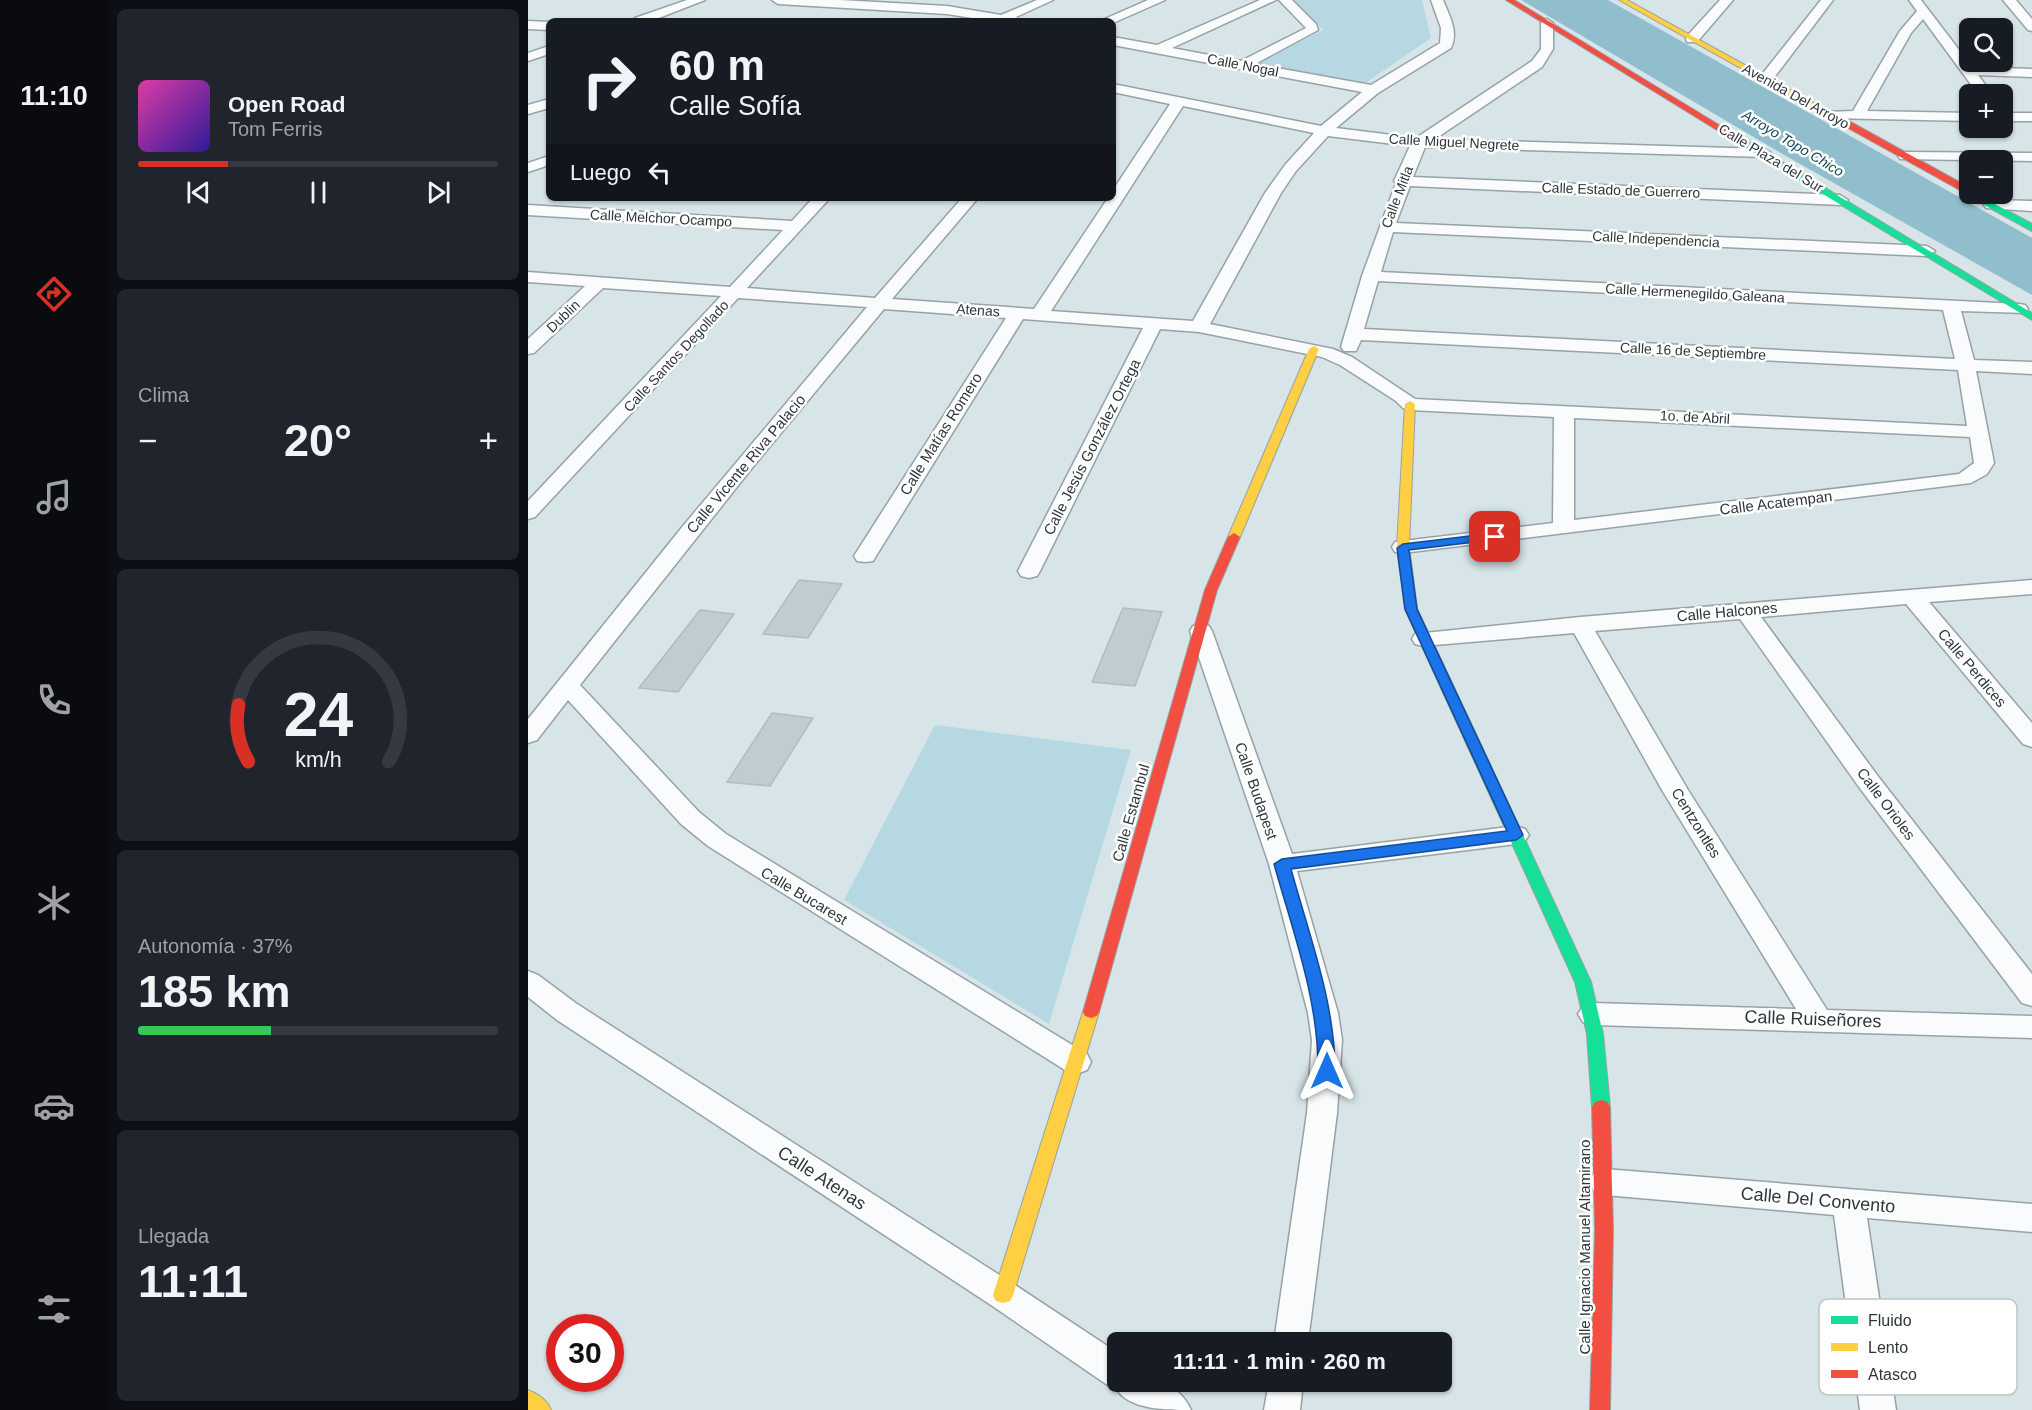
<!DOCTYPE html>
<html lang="es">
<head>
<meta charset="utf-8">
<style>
	:root { --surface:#171b24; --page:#20242c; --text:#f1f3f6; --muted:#9ea1a6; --line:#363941; --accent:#d93025 }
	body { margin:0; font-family:Helvetica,sans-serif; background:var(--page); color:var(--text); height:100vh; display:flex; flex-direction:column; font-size:22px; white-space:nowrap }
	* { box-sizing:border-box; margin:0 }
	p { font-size:20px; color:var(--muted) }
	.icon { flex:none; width:33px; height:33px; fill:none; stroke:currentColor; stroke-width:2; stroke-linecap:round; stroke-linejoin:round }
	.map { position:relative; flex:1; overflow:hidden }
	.sheet { display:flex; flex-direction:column; gap:9px; padding:9px; background:#0d0f14; width:420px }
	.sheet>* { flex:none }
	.guide { position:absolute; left:18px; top:18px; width:570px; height:183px; border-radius:9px; box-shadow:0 2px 4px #0004; background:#171b24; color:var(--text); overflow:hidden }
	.tools { position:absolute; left:1431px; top:18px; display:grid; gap:12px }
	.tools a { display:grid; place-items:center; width:54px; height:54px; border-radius:9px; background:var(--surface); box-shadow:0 2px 4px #0004; font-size:30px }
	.speed { position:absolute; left:18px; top:1314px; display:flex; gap:12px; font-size:30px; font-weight:700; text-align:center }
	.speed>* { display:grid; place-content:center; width:78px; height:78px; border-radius:50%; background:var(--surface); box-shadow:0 2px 4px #0004; line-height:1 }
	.speed .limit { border:9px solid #d22; background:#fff; color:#111 }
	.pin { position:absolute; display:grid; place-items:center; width:51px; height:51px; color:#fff; margin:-26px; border-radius:12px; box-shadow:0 3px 9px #0006 }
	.me { position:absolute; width:66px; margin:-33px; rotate:0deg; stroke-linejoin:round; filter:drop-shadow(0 0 4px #0008) }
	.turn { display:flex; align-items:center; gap:21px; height:126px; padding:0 24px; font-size:27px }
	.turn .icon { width:78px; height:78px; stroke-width:2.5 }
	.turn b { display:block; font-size:42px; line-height:51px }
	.then { display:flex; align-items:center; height:57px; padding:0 24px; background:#0003; gap:12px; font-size:22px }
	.big { font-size:45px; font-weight:600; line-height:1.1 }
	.sheet .widget { flex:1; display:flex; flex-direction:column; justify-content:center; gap:9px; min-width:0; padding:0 21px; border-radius:9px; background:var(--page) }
	.sheet .dial { align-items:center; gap:0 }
	.dial svg { height:156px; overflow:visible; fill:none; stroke:var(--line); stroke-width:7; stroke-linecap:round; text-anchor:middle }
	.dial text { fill:var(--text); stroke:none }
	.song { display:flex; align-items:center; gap:18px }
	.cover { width:72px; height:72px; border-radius:9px; background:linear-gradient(135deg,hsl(320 70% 55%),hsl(250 70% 35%)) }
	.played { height:6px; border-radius:3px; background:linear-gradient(90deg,var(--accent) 25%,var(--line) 25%) }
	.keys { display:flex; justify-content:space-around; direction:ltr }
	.heat { display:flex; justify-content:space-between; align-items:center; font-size:33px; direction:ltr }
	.charge { height:9px; border-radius:4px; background:linear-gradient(90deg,#34c759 37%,var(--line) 0) }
	.trip { position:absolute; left:579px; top:1332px; width:345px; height:60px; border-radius:9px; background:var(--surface); box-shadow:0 2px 4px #0004; font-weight:600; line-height:60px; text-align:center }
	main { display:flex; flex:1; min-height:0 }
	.dock { display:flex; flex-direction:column; width:108px; justify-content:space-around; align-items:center; background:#090b0e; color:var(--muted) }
	.dock .icon { width:42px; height:42px }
	.dock .selected { color:var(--accent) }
	.dock b { font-size:27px; color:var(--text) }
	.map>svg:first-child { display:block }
	.green { fill:#b6d8e3 }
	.water { fill:#91becc }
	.building { fill:#c1ccd0; stroke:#b2bcc0; stroke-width:1.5 }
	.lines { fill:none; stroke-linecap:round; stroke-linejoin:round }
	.street-casing { stroke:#98a2a5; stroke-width:3 }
	.fast-casing { stroke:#98a2a5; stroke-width:2 }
	.slow-casing { stroke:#98a2a5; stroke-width:2 }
	.jam-casing { stroke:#98a2a5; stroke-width:2 }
	.street { fill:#f9fbfc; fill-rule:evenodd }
	.fast { fill:#16e098; fill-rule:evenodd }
	.slow { fill:#ffcf43; fill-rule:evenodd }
	.jam { fill:#f24e42; fill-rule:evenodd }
	.route { fill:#1a73e8; stroke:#114b97; stroke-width:1.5 }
	.labels { text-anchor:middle; stroke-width:5; stroke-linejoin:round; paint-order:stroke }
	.far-street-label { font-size:14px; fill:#2d373a; stroke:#fff }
	.far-water-label { font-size:14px; font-style:italic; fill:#134855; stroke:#fff }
	.street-label { font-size:15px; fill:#2d373a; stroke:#fff }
	.near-street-label { font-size:18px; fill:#2d373a; stroke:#fff }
	.key { fill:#fff; stroke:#c0c3c4; stroke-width:1.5 }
	.key-label { font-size:16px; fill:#2d373a }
</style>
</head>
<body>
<main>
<nav class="dock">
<b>11:10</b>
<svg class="icon selected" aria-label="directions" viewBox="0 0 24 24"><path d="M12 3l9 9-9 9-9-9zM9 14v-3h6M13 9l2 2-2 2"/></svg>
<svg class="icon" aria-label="music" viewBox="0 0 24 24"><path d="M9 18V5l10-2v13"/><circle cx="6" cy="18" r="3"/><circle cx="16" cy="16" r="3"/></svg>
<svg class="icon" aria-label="phone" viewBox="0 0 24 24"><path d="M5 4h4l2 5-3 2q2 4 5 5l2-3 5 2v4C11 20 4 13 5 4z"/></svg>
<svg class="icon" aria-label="climate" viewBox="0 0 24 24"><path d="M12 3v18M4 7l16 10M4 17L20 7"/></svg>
<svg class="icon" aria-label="car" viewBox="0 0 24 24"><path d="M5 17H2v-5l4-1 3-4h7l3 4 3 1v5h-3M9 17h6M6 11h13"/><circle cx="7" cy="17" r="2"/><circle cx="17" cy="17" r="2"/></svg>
<svg class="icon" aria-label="filters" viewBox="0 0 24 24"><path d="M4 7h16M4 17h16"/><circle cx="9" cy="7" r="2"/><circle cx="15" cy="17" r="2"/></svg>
</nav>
<section class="sheet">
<div class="widget">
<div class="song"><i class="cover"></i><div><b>Open Road</b><p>Tom Ferris</p></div></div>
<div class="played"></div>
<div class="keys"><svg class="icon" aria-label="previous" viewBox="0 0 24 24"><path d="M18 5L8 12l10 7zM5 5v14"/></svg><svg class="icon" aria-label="pause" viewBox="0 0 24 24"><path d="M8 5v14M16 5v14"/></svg><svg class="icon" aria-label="next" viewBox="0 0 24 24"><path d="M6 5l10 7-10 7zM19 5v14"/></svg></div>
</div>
<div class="widget"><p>Clima</p>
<div class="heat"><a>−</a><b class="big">20°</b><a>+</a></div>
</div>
<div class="widget dial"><svg viewBox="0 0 100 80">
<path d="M14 69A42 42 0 1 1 86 69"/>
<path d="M14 69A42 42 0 0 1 9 40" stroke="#d93025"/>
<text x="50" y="56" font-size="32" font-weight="700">24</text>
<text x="50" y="72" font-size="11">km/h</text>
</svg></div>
<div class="widget"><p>Autonomía · 37%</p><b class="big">185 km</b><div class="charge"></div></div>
<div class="widget"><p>Llegada</p><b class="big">11:11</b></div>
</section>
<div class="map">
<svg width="1504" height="1410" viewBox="0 0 1504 1410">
	<rect width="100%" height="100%" fill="#d7e4e8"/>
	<g class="green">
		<path d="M766,0H894L903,38L836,84L730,63L795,30Z"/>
		<path d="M407,725L603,750L521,1024L316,900Z"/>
	</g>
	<path class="water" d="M993,0H1080L1504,238V295L1258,156Z"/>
	<g class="building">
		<path d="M271,580L314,584L280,638L235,634Z"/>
		<path d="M595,608L634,612L607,686L564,682Z"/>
		<path d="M172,610L206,614L150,692L111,688Z"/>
		<path d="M244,713L285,718L242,786L199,782Z"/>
	</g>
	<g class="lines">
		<defs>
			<g id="street">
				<path d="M159,0H177L123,21H105L107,18Z"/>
				<path d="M244,0H312L419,6L473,15L509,0H525L488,17L494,21H463L419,14L250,4Z"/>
				<path d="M620,0H637L585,23L572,21Z"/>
				<path d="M732,0H748L644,48L713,61L778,28L751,0H764L788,24L790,30L727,64L843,85L912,43L913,28L903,0H915C921,15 931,32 923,48L850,93L808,128L888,138L1004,61L1013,49V23L1019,19L1025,23V49L1014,67L907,139L1236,149L1243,153L1236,157L897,147L885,177L1312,195L1320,200L1312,205L882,186L868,223L1399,246L1407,251L1399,256L865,232L853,272L1491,304L1497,305L1500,309L1497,313L1433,311L1446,360L1504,362V374L1448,371L1466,463L1459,474L1443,483L875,553L867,552L864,547L867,542L1025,523L1026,417L882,410L875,408L868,401L812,365L794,357L671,332L632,329L512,571L509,576L501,578L493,576L490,571L615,328L495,319L348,556L345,561L337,562L329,561L326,556L478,318L356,309L224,468L52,685L171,812L198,834L559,1054L563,1062L559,1070L548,1074L537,1070L180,846L153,824L40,700L9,740L0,743V719L155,526L339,307L210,298L7,517L0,519V501L193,296L75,288L6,353L0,354V339L57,286L0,282V272L202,287L255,230L0,215V205L264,221L285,198H302L219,288L347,298L434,198H450L364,299L506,309L580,198H585V190L642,104L585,92V84L793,126L834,92L585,45V37L629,45ZM655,106L786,133L757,165L737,193L665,321L523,311ZM800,136L882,146L866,181L868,183L834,276L813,347L816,351H828L833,340L1430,370L1439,426L887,399L824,357L805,349L682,324L753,193L768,171ZM850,281L1415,310L1427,359L836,329ZM1046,418L1442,437L1446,463L1431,474L1046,520Z"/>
				<path d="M1192,0H1205L1169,42H1159L1158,39L1159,36Z"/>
				<path d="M1293,0H1305L1242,83H1232L1230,80L1232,77Z"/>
				<path d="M1381,0H1393L1444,67L1504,69V77L1450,75L1464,94H1450L1395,19L1383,33L1339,111L1442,113V121L1298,118L1296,115L1298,112L1325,111L1372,31L1389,11Z"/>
				<path d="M1475,0H1488L1504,19V31L1500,30Z"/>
				<path d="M0,21L21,22V30L0,29Z"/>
				<path d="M21,46V54L0,61V53Z"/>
				<path d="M21,99V108L0,114V105Z"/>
				<rect x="1474" y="113" width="30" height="8"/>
				<path d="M1377,152L1504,153V161L1372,159L1370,156Z"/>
				<path d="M21,156V165L0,172V163Z"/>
				<path d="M1464,200L1504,201V211L1458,208L1456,205L1458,202Z"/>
				<path d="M1504,580V594L1401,602L1504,723V747L1495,744L1378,604L1233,617L1349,775L1504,974V1006L1494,1003L1331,787L1212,619L1067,631L1160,790L1299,1010L1504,1016V1038L1065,1025L1055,1022L1050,1014L1055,1006L1065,1003L1268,1009L1134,790L1046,633L895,646L887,644L884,639L887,634L1052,617Z"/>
				<path d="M673,624L681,626L684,631L764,854L988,826L997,829L1001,835L997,841L988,844L769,871L810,1013L814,1040L809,1113L780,1342H746L779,1113L784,1040L780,1013L741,864L662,631L665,626Z"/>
				<path d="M0,971L10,975L49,1004L487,1285L590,1353V1382C620,1382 648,1377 663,1410C639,1410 600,1410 588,1388L578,1384L463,1305L29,1020L0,997Z"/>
				<path d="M1077,1169L1504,1204V1232L1339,1218L1368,1410H1332L1306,1215L1077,1195L1066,1191L1061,1182L1066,1173Z"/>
				<path d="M741,1382H775L772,1410H736Z"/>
			</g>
			<g id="fast">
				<path d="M1202,134H1208L1504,313V320L1202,138Z"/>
				<path d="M1442,192L1448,194L1504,224V231L1440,196L1439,194Z"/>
				<path d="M947,743L954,747L1063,982L1075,1034L1082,1107L1079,1112L1073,1114L1067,1112L1064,1107L1059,1034L1047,982L940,747Z"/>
			</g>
			<g id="slow">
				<path d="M1091,0H1099L1300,111L1293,113Z"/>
				<path d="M786,346L791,349L712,537L710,540H702L700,537L781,349Z"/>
				<path d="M882,401L887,404L881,547L889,609L954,747L947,751L940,747L877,609L869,547L877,404Z"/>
				<path d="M563,1006L569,1008L571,1012L485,1295L482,1301L475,1303L468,1301L465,1295L555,1012L557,1008Z"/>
				<path d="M0,1390C10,1394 19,1400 23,1410H0Z"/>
			</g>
			<g id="jam">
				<path d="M978,0H986L1209,136L1202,138Z"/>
				<path d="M1293,109H1299L1442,188V194H1445H1439L1293,113Z"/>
				<path d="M706,533L712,537L689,590L571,1012L569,1016L563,1018L557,1016L555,1012L677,590L700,537Z"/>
				<path d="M1073,1100L1079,1102L1082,1107L1085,1230L1082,1410H1062L1067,1230L1064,1107L1067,1102Z"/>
			</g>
		</defs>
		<use href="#street" class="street-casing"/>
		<use href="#fast" class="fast-casing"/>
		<use href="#slow" class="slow-casing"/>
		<use href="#jam" class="jam-casing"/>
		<use href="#street" class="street"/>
		<use href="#fast" class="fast"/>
		<use href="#slow" class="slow"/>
		<use href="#jam" class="jam"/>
	</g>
	<path class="route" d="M967,533L971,534V539L881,550L889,609L995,835L988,840L763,869C781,935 807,1002 807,1071L805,1076L799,1078L793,1076L790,1071C791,1001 765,932 746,864L754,859L979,831L877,609L869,548L875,544Z"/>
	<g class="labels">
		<g class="far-street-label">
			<text transform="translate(715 65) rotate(11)" y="5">Calle Nogal</text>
			<text transform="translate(1268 96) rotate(29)" y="5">Avenida Del Arroyo</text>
			<text transform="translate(926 142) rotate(3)" y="5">Calle Miguel Negrete</text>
			<text transform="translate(1243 158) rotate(31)" y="5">Calle Plaza del Sur</text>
			<text transform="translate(1093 190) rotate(2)" y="5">Calle Estado de Guerrero</text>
			<text transform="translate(869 197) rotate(-69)" y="5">Calle Mitla</text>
			<text transform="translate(133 218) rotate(3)" y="5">Calle Melchor Ocampo</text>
			<text transform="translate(1128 239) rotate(3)" y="5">Calle Independencia</text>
			<text transform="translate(1167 293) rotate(3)" y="5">Calle Hermenegildo Galeana</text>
			<text transform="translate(450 310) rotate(4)" y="5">Atenas</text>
			<text transform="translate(35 316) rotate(-44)" y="5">Dublin</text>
			<text transform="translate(1165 351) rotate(3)" y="5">Calle 16 de Septiembre</text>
			<text transform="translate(148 356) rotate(-47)" y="5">Calle Santos Degollado</text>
			<text transform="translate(1167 417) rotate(3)" y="5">1o. de Abril</text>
		</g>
		<g class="far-water-label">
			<text transform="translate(1265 143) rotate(31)" y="5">Arroyo Topo Chico</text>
		</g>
		<g class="street-label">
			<text transform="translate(413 434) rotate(-58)" y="5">Calle Matías Romero</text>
			<text transform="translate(564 447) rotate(-63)" y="5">Calle Jesús González Ortega</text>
			<text transform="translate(218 464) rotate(-50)" y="5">Calle Vicente Riva Palacio</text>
			<text transform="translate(1248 503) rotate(-7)" y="5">Calle Acatempan</text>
			<text transform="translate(1199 612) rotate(-5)" y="5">Calle Halcones</text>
			<text transform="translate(1444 668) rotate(50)" y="5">Calle Perdices</text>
			<text transform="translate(728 791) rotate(71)" y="5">Calle Budapest</text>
			<text transform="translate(1358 804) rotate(53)" y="5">Calle Orioles</text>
			<text transform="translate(603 813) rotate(-74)" y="5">Calle Estambul</text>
			<text transform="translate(1168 823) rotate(58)" y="5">Centzontles</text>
			<text transform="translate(276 896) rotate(31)" y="5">Calle Bucarest</text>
			<text transform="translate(1057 1247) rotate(-90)" y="5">Calle Ignacio Manuel Altamirano</text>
		</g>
		<g class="near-street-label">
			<text transform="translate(1285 1019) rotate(2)" y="6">Calle Ruiseñores</text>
			<text transform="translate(294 1178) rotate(33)" y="6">Calle Atenas</text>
			<text transform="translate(1290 1200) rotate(5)" y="6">Calle Del Convento</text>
		</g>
	</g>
	<rect x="1291" y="1299" width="198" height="96" rx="9" class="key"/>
	<rect x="1303" y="1316" width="27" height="8" fill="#16e098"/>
	<rect x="1303" y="1343" width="27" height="8" fill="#ffcf43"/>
	<rect x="1303" y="1370" width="27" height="8" fill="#f24e42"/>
	<g class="key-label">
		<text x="1340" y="1326">Fluido</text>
		<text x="1340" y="1353">Lento</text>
		<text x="1340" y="1380">Atasco</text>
	</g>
</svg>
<div class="tools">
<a><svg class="icon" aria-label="search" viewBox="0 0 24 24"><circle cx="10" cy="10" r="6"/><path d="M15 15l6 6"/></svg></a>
<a>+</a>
<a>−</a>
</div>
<div class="speed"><div class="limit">30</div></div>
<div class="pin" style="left:967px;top:537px;background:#d93025"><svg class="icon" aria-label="arrive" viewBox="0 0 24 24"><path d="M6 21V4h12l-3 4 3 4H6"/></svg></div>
<svg class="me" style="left:799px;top:1071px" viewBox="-20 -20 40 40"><path d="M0-17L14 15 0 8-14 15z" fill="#1a73e8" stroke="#fff" stroke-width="4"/></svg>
<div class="trip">11:11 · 1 min · 260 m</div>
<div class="guide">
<div class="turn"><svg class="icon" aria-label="right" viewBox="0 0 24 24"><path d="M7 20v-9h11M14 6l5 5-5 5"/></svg><div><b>60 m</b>Calle Sofía</div></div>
<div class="then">Luego<svg class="icon" aria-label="left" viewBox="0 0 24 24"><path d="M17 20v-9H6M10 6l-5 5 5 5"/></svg></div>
</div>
</div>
</main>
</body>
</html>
